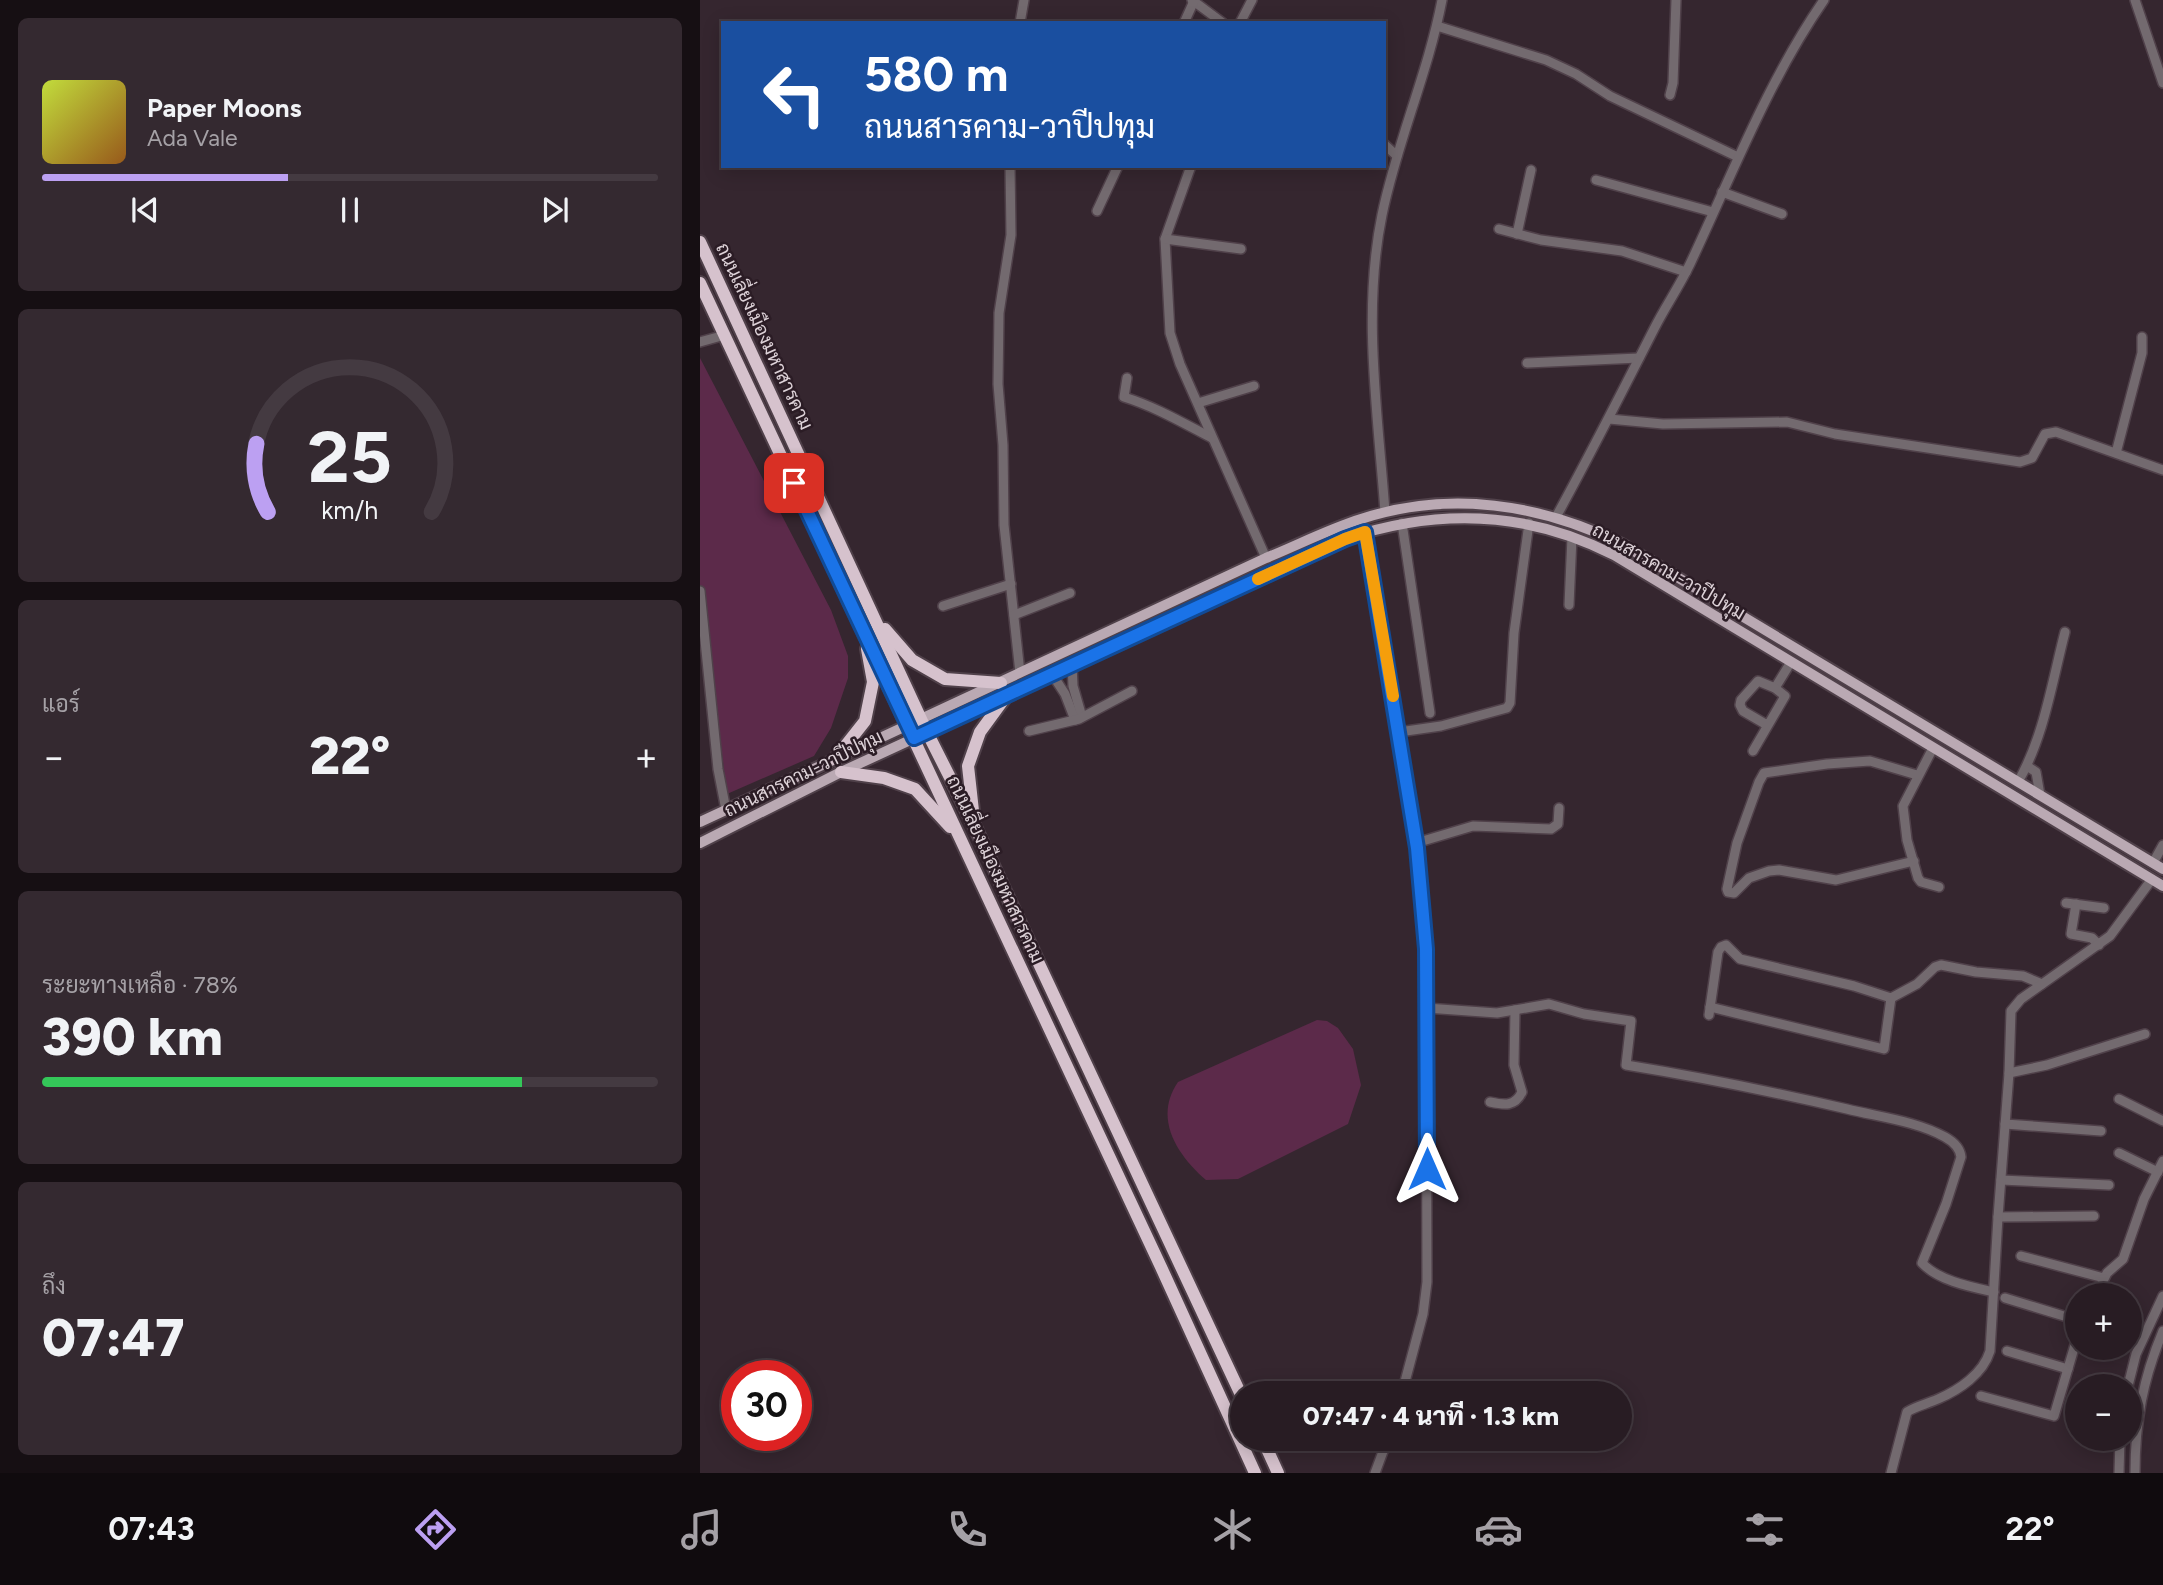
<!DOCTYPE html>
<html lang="th">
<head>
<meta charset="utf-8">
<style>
	:root { --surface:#281c23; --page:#342930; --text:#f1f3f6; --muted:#a5a1a6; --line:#443a41; --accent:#bca0f2 }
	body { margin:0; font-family:Figtree,Sarabun,sans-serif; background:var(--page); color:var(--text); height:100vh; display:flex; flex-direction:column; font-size:26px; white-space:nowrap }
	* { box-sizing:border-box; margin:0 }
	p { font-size:23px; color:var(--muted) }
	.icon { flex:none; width:38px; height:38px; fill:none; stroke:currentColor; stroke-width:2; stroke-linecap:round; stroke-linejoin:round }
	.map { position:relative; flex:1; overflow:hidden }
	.drawer { display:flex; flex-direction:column; gap:18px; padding:18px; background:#160f13; width:700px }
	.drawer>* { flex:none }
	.top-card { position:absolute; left:21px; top:21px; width:665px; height:147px; border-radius:0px; box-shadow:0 4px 18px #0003,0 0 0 2px var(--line); background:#1a4fa0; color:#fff; overflow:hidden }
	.controls { position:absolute; left:1365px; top:1283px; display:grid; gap:14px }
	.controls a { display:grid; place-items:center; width:77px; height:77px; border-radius:50%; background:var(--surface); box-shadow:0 4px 18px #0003,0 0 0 2px var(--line); font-size:35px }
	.speed { position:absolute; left:21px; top:1360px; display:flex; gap:14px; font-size:35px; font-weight:700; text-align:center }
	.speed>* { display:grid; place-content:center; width:91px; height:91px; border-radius:50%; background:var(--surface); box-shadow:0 4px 18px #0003,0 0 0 2px var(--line); line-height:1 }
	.speed .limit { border:10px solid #d22; background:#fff; color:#111 }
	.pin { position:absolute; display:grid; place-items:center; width:60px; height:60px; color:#fff; margin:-30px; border-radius:14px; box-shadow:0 4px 10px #0006 }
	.me { position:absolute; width:77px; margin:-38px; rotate:0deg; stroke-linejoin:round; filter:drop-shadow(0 0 5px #0008) }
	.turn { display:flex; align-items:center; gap:24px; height:147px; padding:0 28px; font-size:32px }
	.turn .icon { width:91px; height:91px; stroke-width:2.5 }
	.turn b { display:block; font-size:49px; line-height:60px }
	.big { font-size:52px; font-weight:800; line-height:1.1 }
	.drawer .widget { flex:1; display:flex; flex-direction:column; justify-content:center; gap:10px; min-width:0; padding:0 24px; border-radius:10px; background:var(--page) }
	.drawer .dial { align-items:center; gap:0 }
	.dial svg { height:182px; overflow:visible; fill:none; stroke:var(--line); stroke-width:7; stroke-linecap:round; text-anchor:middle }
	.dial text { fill:var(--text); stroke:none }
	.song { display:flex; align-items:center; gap:21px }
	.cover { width:84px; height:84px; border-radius:10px; background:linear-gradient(135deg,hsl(70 70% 55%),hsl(30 70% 35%)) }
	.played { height:7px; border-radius:4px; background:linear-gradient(90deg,var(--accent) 40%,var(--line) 40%) }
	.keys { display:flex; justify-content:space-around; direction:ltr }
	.heat { display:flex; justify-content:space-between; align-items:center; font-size:38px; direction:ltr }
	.charge { height:10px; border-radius:5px; background:linear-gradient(90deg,#34c759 78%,var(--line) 0) }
	.trip { position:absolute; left:530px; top:1381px; width:402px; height:70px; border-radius:35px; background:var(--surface); box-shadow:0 4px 18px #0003,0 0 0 2px var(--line); font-weight:800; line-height:70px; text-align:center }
	.tabs { display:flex; height:112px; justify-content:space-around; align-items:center; background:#100b0e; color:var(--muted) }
	.tabs .icon { width:49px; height:49px }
	.tabs .selected { color:var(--accent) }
	.tabs b { font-size:32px; color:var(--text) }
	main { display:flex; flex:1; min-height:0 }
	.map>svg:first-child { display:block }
	.green { fill:#5c2a4a }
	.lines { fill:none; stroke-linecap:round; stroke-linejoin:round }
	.minor-casing { stroke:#50414a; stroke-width:12 }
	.major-casing { stroke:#50414a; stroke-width:14 }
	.highway-casing { stroke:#50414a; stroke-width:16 }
	.minor { stroke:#736a6f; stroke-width:9 }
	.major { stroke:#baa9b3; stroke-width:10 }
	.highway { stroke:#d6c2cd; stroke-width:12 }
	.route-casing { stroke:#114b97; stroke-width:18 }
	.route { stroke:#1a73e8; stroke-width:12 }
	.slow { stroke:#f59e0b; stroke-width:12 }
	.labels { text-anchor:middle; stroke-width:5; stroke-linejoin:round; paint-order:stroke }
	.street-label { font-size:19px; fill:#dcd1d7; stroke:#2b1c25 }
</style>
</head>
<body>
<main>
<section class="drawer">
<div class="widget">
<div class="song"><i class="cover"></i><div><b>Paper Moons</b><p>Ada Vale</p></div></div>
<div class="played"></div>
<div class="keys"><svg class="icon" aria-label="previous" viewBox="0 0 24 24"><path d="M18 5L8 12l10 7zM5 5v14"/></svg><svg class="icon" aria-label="pause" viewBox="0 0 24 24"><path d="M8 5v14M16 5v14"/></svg><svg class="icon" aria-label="next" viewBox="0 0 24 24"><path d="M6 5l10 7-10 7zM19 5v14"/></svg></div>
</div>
<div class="widget dial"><svg viewBox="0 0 100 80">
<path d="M14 69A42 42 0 1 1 86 69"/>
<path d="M14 69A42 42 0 0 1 9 39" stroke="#bca0f2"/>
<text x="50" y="56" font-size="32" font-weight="700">25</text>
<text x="50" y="72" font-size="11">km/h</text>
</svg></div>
<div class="widget"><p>แอร์</p>
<div class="heat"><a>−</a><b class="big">22°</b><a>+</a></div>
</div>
<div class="widget"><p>ระยะทางเหลือ · 78%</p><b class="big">390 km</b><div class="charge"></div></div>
<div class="widget"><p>ถึง</p><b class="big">07:47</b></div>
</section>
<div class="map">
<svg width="1463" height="1473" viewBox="0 0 1463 1473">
	<rect width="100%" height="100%" fill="#35262f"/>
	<g class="green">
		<path d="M0,358L131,610L148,656V678L131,728L114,756L27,794L8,640L0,637Z"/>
		<path d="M617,1020L627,1021L638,1028L653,1049L661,1085L648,1124L538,1179L506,1180C477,1155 453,1118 478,1082Z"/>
	</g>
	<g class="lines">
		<defs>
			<g id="minor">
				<path d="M492,0L523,23"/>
				<path d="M1435,0L1463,83"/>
				<path d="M320,23L324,0"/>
				<path d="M484,23L494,1"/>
				<path d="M540,23L552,0"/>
				<path d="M737,26L846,60L876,74L910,96L1038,157"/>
				<path d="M970,95L973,83L976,0"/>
				<path d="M684,144L697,156"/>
				<path d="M310,166L311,235L299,313L298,384L303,445L304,525L320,673"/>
				<path d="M491,166L465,239L470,333L480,364L566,558"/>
				<path d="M896,180L1013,212"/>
				<path d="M1022,192L1082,214"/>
				<path d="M397,211L418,166"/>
				<path d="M799,229L841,240L922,251L986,272"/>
				<path d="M817,234L831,170"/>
				<path d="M465,239L541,249"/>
				<path d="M0,342L25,335"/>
				<path d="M827,363L939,358"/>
				<path d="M427,378L424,397C456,407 483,423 512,438"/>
				<path d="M498,403L554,386"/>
				<path d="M909,419L963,424L1087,422L1135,434L1320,462L1332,458L1345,434L1356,432L1463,470"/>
				<path d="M1416,453L1442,353V337"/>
				<path d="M685,512C678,414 662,312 682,215C697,142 728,73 742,0"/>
				<path d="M856,517C890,455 922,392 954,329C965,307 979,287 990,264C1031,177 1069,79 1124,0"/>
				<path d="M702,523L730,713"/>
				<path d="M665,532L717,848L726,949L727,1282L723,1314L702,1393"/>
				<path d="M0,591L18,769L26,810"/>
				<path d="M869,605L872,537"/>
				<path d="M243,606L311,584"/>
				<path d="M314,615L370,593"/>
				<path d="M372,665L373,686L382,717"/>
				<path d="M352,674L365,694L375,720"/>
				<path d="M1075,688L1091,662"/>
				<path d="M329,731L379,719L432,691"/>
				<path d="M699,732L741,726L807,708L810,703L814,633L829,523"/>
				<path d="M1233,748L1203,806L1207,840L1218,878L1221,882L1239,887"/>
				<path d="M1053,751L1085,696L1075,688L1058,681L1041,700L1040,705L1043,711L1067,725"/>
				<path d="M1327,766L1336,772L1340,795"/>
				<path d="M1318,782C1344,737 1352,682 1365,632"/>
				<path d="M716,843L773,826L851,829L858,824L859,808"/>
				<path d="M1214,861L1136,880L1079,870L1069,871L1049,878L1034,893L1028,892L1027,889L1037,843L1059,782L1064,773L1127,764L1170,761L1217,775"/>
				<path d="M1453,863L1463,845"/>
				<path d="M1366,903L1404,908"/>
				<path d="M1376,904L1371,934L1392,938L1399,945"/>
				<path d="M1010,1007L1184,1049L1191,998"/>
				<path d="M726,1008L797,1013L849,1004L884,1014L931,1021L926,1065C1000,1077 1074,1092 1147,1109C1179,1117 1216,1121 1245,1137C1254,1142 1260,1148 1261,1157L1246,1204L1222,1263C1239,1281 1271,1287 1294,1292"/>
				<path d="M1009,1015L1018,952L1021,947L1026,945L1040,959L1154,986L1191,998L1217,984L1235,967L1241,965L1276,972L1323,976L1342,984"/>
				<path d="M1309,1073L1347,1065L1445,1034"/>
				<path d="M1419,1099L1463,1121"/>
				<path d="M790,1102C804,1105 815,1107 822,1092L814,1065L815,1010"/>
				<path d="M1305,1124L1401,1131"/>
				<path d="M1419,1153L1458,1172"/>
				<path d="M1301,1180L1409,1185"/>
				<path d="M1298,1217L1394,1216"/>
				<path d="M1321,1256L1404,1278"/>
				<path d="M1396,1295L1407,1273L1423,1259L1444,1199L1463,1161"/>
				<path d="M1305,1298L1377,1320"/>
				<path d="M1307,1351L1368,1369"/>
				<path d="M1428,1386L1436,1354L1463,1296"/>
				<path d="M1281,1396L1354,1416L1377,1338"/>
				<path d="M675,1473L688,1438"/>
				<path d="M1191,1473L1207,1412C1216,1406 1227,1404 1238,1399C1259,1390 1283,1374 1290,1351L1298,1217L1309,1073L1311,1011L1321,999L1410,936L1452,879"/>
				<path d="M1419,1473L1420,1438"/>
				<path d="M1435,1473C1435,1421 1443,1379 1463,1331"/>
			</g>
			<g id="major">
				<path d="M0,822L566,558C598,545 629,529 661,519C750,490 840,504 922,544L1463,869"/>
				<path d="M0,843L141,772L645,539C737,508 826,510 914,555L1463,886"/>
			</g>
			<g id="highway">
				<path d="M0,242L227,732L275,827L542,1397"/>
				<path d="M0,283L461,1267L555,1473"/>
				<path d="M185,629L212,660L245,679L301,683"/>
				<path d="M135,759L165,721L173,682L167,649"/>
				<path d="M141,772L184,778L215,789L250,827"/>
				<path d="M274,820L268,766L280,732L307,695"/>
				<path d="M562,1438L578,1473"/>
			</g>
		</defs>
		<use href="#minor" class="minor-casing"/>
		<use href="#major" class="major-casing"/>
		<use href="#highway" class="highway-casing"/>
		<use href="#minor" class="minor"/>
		<use href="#major" class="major"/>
		<use href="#highway" class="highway"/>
	</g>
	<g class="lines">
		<defs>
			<path id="route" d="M94,483L214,738L645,539L665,532L717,848L726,949L727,1169"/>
		</defs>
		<use href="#route" class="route-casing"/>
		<use href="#route" class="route"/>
		<path class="slow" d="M558,579L645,539L665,532L693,696"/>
	</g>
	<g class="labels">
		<g class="street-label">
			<text transform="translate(65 336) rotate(65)" y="7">ถนนเลี่ยงเมืองมหาสารคาม</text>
			<text transform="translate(969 571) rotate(30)" y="7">ถนนสารคาม-วาปีปทุม</text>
			<text transform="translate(103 773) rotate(-26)" y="7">ถนนสารคาม-วาปีปทุม</text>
			<text transform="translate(296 869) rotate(65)" y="7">ถนนเลี่ยงเมืองมหาสารคาม</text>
		</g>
	</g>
</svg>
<div class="controls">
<a>+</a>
<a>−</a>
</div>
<div class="speed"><div class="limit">30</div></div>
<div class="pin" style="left:94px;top:483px;background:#d93025"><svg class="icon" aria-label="arrive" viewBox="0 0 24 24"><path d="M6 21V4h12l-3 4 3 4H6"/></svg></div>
<svg class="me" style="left:727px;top:1169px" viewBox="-20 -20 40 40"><path d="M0-17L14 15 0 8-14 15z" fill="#1a73e8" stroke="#fff" stroke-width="4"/></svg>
<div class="trip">07:47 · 4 นาที · 1.3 km</div>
<div class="top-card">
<div class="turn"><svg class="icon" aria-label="left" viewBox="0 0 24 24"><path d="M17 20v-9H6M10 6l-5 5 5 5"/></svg><div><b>580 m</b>ถนนสารคาม-วาปีปทุม</div></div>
</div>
</div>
</main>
<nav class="tabs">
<b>07:43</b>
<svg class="icon selected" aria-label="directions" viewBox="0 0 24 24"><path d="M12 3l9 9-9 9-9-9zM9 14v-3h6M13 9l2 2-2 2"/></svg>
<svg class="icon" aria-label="music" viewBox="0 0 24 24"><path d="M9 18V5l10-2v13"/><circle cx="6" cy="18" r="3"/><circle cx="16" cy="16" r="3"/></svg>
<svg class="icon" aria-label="phone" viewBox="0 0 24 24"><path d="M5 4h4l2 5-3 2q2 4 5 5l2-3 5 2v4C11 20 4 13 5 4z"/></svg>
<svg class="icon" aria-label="climate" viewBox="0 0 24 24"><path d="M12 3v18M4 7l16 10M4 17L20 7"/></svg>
<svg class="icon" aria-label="car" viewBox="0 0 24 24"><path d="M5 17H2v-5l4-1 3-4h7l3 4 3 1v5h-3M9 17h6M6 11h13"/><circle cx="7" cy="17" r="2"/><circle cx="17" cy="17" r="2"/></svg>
<svg class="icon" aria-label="filters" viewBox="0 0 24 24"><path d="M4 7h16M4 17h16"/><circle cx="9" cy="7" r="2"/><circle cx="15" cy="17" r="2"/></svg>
<b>22°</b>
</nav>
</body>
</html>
